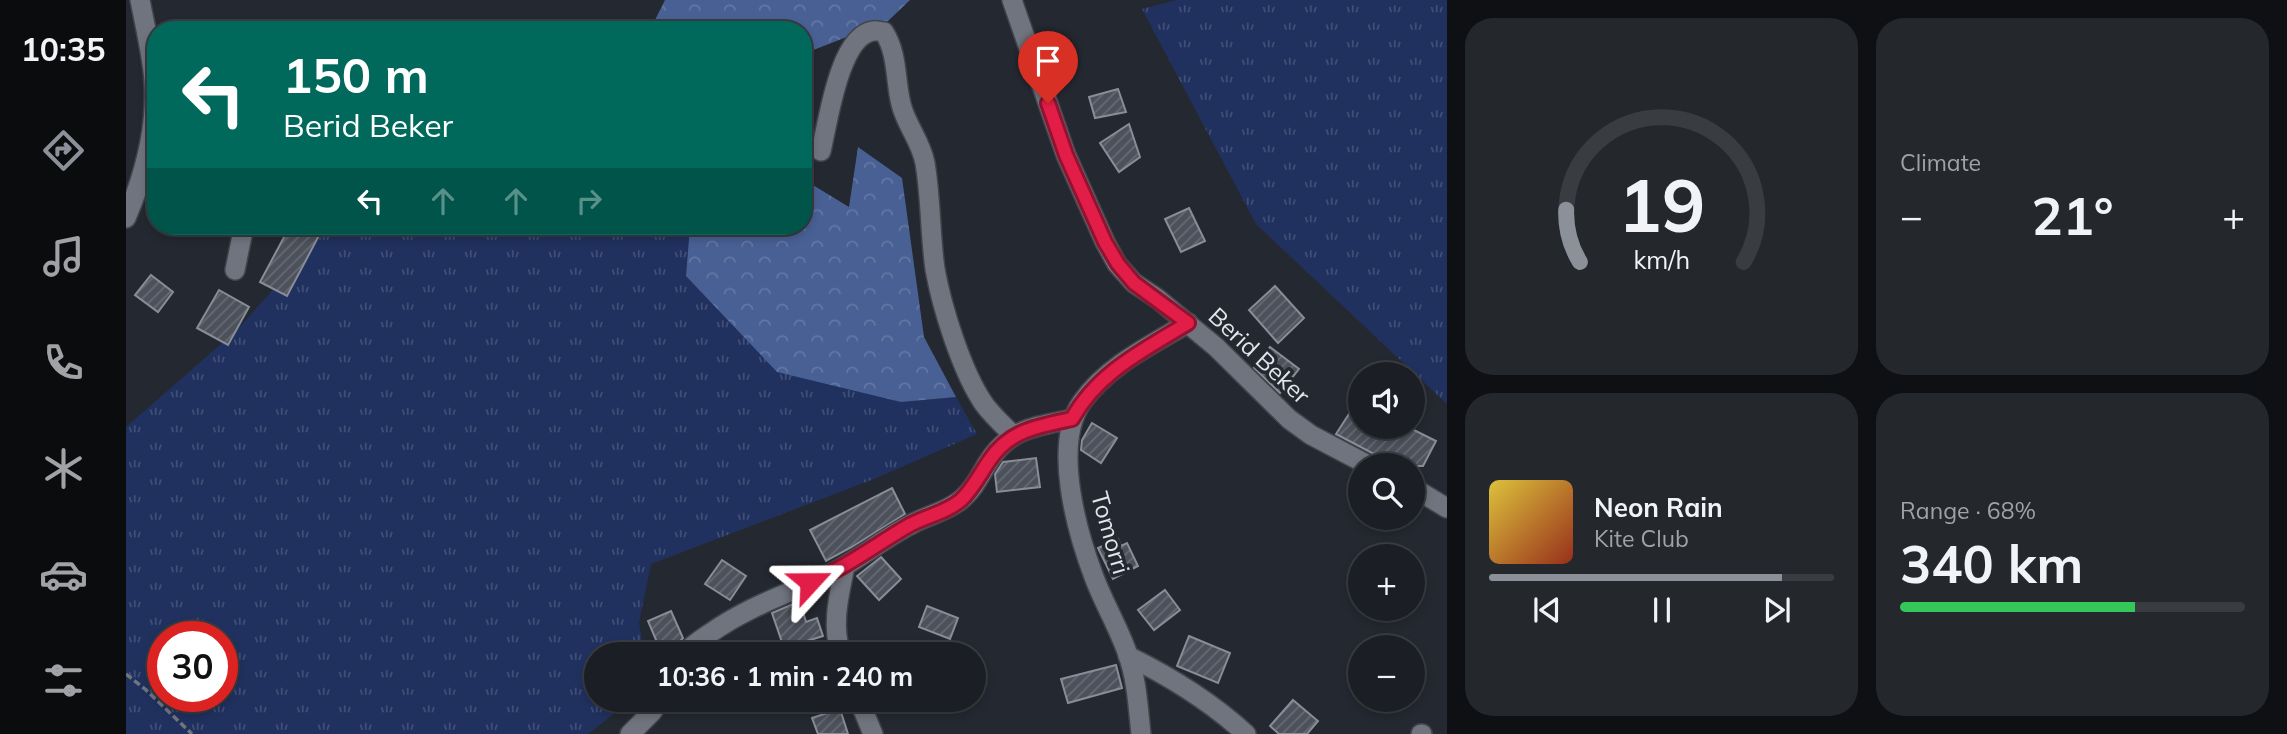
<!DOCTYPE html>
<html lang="en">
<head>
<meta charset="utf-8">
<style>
	:root { --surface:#1b1e24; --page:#24272c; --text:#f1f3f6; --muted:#a0a2a6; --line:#393c41; --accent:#8c9099 }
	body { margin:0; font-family:Mulish,sans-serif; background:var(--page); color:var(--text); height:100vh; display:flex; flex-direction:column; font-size:26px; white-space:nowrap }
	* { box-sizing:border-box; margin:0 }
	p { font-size:23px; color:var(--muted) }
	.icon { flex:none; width:38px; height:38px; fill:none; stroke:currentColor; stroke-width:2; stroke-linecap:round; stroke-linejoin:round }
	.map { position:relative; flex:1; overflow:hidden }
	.panel { display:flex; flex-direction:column; gap:18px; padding:18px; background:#0f1014; width:840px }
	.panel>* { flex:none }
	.top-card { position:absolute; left:21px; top:21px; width:665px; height:214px; border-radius:28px; box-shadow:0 4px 10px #0003,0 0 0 2px var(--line); background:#00695c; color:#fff; overflow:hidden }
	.fabs { position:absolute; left:1222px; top:362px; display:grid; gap:14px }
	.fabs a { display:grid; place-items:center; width:77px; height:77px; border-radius:50%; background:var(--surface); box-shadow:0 4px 10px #0003,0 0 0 2px var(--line); font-size:35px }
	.speed { position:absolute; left:21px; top:621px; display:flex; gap:14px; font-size:35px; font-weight:700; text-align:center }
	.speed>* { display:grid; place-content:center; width:91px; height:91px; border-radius:50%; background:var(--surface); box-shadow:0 4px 10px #0003,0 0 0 2px var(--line); line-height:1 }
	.speed .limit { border:10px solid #d22; background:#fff; color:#111 }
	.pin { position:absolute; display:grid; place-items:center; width:60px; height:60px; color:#fff; margin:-72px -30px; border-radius:50% 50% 50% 0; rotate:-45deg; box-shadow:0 0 7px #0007 }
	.pin .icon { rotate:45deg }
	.me { position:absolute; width:77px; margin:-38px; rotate:66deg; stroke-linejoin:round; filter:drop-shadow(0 0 5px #0008) }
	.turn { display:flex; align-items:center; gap:24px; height:147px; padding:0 21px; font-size:32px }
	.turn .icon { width:91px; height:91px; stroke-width:2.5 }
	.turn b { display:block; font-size:49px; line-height:60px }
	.lanes { display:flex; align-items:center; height:66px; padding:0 21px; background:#0003; justify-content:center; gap:35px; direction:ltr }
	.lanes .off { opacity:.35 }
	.big { font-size:52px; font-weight:700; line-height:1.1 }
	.panel .card { flex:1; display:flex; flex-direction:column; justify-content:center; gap:10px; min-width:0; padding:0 24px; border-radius:28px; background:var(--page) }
	.panel .dial { align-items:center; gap:0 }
	.dial svg { height:182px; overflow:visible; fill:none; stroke:var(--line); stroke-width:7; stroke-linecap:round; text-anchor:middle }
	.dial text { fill:var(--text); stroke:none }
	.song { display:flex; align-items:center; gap:21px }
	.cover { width:84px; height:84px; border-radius:10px; background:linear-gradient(135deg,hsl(50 70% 55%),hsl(10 70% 35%)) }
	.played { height:7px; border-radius:4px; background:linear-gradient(90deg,var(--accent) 85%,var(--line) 85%) }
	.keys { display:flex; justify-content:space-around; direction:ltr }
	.heat { display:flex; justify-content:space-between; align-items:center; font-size:38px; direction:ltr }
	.charge { height:10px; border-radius:5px; background:linear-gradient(90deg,#34c759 68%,var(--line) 0) }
	.panel .tiles { flex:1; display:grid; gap:18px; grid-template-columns:repeat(2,1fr) }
	.trip { position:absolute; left:458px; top:642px; width:402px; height:70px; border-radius:35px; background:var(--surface); box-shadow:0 4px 10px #0003,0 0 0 2px var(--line); font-weight:700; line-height:70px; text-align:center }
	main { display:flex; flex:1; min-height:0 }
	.dock { display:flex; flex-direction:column; width:126px; justify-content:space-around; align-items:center; background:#0b0c0e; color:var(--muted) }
	.dock .icon { width:49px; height:49px }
	.dock .on { color:var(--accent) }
	.dock b { font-size:32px; color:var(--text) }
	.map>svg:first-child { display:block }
	.grass { fill:url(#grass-tufts); fill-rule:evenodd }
	.forest { fill:url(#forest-crowns) }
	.building { fill:url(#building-hatch); stroke:#888d97; stroke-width:2 }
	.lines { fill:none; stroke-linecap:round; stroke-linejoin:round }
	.minor-casing { stroke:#41444b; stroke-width:22 }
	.path { stroke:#71757c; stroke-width:3.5; stroke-dasharray:7 3.5; stroke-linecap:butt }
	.minor { stroke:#70747e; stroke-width:19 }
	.route-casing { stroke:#92132f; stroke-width:18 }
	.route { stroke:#e11d48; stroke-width:12 }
	.labels { text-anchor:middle; stroke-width:7; stroke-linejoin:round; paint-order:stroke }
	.street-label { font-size:24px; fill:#e2e5eb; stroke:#242830 }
</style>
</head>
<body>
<main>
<nav class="dock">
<b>10:35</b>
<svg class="icon on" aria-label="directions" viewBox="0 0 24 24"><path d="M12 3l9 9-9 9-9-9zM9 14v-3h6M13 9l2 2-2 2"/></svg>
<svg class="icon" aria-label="music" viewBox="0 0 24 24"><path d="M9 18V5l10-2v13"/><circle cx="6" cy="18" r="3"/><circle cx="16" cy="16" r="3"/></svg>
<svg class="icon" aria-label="phone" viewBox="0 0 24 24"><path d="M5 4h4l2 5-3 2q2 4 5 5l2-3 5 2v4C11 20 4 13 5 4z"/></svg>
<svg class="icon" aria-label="climate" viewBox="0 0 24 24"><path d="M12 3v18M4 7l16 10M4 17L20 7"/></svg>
<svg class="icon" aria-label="car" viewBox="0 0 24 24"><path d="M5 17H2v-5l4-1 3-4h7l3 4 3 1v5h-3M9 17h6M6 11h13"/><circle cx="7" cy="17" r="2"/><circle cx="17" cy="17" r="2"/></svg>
<svg class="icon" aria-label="filters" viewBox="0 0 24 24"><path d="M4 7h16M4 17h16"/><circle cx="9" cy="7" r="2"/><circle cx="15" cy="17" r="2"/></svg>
</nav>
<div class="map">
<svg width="1321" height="734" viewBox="0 0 1321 734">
	<defs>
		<pattern id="grass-tufts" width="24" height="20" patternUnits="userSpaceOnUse" patternTransform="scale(1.75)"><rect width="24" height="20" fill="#20315f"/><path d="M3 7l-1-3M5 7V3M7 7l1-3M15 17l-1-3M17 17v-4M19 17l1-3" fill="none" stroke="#404f76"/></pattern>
		<pattern id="forest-crowns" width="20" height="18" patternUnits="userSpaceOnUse" patternTransform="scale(1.75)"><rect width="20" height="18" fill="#496095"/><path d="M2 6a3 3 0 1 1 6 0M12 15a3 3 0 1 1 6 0" fill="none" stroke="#6377a4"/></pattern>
		<pattern id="building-hatch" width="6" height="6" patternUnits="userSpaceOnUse" patternTransform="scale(1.75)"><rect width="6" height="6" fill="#4d515b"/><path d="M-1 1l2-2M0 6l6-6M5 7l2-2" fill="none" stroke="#666a73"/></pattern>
	</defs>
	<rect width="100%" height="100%" fill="#242830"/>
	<g class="grass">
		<path d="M1051,0H1321V404L1130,224L1016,9Z"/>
		<path d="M204,226H564L560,276L775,402L830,397L851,434L748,479L525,564L513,622L518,654H471V700H505L462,734H0V427L110,331ZM37,637H96V696H37Z"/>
	</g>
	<g class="forest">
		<path d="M539,0H784L762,21L677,54V30H524Z"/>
		<path d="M732,147L776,178L798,337L830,397L775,402L651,372L560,276L564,226H677V179L723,207Z"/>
	</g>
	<g class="building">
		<path d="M992,89L1000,112L969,118L963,97Z"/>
		<path d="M1003,124L1014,157L993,172L974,143Z"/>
		<path d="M1063,208L1079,241L1055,252L1039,219Z"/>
		<path d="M164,226H198L161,296L134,282Z"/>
		<path d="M25,275L47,292L32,312L9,295Z"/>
		<path d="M1149,286L1178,318L1152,343L1123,310Z"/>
		<path d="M93,290L123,307L102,345L71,328Z"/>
		<path d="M1144,347L1173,369L1154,393L1128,368Z"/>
		<path d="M1234,397V427H1282L1310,441L1297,466H1256L1250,455L1210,434Z"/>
		<path d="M966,423L991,438L975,463L955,450L956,440Z"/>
		<path d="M910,458L914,487L871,492L869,474L877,462Z"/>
		<path d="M766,488L779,514L724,548L700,561L684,530Z"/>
		<path d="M992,539L995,546L1001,543L1012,566L987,579L972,548Z"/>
		<path d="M755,557L775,579L753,600L731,576Z"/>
		<path d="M596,560L620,576L604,600L579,584Z"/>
		<path d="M1039,590L1054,610L1028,630L1012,610Z"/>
		<path d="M674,601L680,622L691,618L697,636L658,648L646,613Z"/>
		<path d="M801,606L832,618L824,639L793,627Z"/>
		<path d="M545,611L557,638L547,649L536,654L522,621Z"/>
		<path d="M1063,636L1104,653L1092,683L1051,666Z"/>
		<path d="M990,665L996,688L942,703L935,679Z"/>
		<path d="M1167,700L1192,721L1181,734H1153L1144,726Z"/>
		<path d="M714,709L722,734H692L686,718Z"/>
	</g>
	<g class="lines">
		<defs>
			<g id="minor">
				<path d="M886,0L940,155L979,242L991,264L1008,283L1032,299L1090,347L1163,419L1185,435L1244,466"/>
				<path d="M695,151C702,123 713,36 747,31C750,30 754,32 758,32C772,54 769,80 775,104C780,125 795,141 799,163C805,198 804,234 809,269C816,308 836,372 858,404C866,415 877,425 887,435"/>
				<path d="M0,218C19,174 31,129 28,81C26,54 19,26 14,0"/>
				<path d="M109,270L118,226"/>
				<path d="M1286,487L1321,508"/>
				<path d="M558,654C565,646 574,640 583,634C623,606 659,595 702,575C731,561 755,540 784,525C799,516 817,513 832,502C845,493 853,478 861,464C883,428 908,427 946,419"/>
				<path d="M715,654C705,625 713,596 719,566"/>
				<path d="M1002,656C1045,677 1084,701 1120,734"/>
				<path d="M733,700L747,734"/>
				<path d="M504,734L526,712L534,700"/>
				<path d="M1015,734C1012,707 1011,681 1002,655C993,628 978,604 968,577C951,532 926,445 956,402C981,366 1025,345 1062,323"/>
				<path d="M1295,734H1296"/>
			</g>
		</defs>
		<use href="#minor" class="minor-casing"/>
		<path class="path" d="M0,674L19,689L66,734"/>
		<use href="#minor" class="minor"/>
	</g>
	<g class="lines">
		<defs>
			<path id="route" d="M684,582C720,568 749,545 782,526C799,516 820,513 835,500C847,489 854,474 863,461C883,430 912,426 946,419C972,372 1018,350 1062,323L1008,283L992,264L979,242L940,155L922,103"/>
		</defs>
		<use href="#route" class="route-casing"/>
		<use href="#route" class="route"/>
	</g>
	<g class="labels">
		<g class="street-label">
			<text transform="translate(1133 356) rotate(43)" y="8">Berid Beker</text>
			<text transform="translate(984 533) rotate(74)" y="8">Tomorri</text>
		</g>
	</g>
</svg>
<div class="fabs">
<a><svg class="icon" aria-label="sound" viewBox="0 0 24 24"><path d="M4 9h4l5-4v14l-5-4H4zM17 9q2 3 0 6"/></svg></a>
<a><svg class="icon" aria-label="search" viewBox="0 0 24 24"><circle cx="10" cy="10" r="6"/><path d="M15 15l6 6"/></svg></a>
<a>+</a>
<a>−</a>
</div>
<div class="speed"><div class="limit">30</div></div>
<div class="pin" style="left:922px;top:103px;background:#d93025"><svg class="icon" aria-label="arrive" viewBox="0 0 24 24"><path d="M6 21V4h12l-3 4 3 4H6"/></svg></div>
<svg class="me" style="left:684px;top:582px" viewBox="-20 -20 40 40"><path d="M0-17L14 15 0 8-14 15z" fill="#e11d48" stroke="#fff" stroke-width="4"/></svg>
<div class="trip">10:36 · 1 min · 240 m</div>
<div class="top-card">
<div class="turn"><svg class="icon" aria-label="left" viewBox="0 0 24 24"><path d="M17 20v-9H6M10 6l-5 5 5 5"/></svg><div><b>150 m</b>Berid Beker</div></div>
<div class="lanes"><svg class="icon" aria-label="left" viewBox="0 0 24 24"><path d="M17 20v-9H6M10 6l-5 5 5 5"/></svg><svg class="icon off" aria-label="ahead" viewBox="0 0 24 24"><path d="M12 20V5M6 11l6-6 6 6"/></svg><svg class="icon off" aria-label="ahead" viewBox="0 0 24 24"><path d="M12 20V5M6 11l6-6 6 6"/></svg><svg class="icon off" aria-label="right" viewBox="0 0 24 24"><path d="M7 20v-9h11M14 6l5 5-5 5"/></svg></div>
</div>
</div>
<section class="panel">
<div class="tiles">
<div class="card dial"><svg viewBox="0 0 100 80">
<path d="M14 69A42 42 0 1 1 86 69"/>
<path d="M14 69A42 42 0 0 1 8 46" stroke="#8c9099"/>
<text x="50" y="56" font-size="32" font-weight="700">19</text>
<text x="50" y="72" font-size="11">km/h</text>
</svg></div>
<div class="card"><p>Climate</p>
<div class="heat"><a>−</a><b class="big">21°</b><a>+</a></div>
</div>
<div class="card">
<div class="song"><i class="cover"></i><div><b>Neon Rain</b><p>Kite Club</p></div></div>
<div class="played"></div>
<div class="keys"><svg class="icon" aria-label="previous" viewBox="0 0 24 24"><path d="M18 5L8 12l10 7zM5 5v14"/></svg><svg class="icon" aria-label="pause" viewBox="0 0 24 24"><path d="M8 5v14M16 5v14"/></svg><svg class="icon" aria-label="next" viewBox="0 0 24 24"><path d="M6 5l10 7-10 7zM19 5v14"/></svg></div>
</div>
<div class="card"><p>Range · 68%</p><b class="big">340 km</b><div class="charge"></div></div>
</div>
</section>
</main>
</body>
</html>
